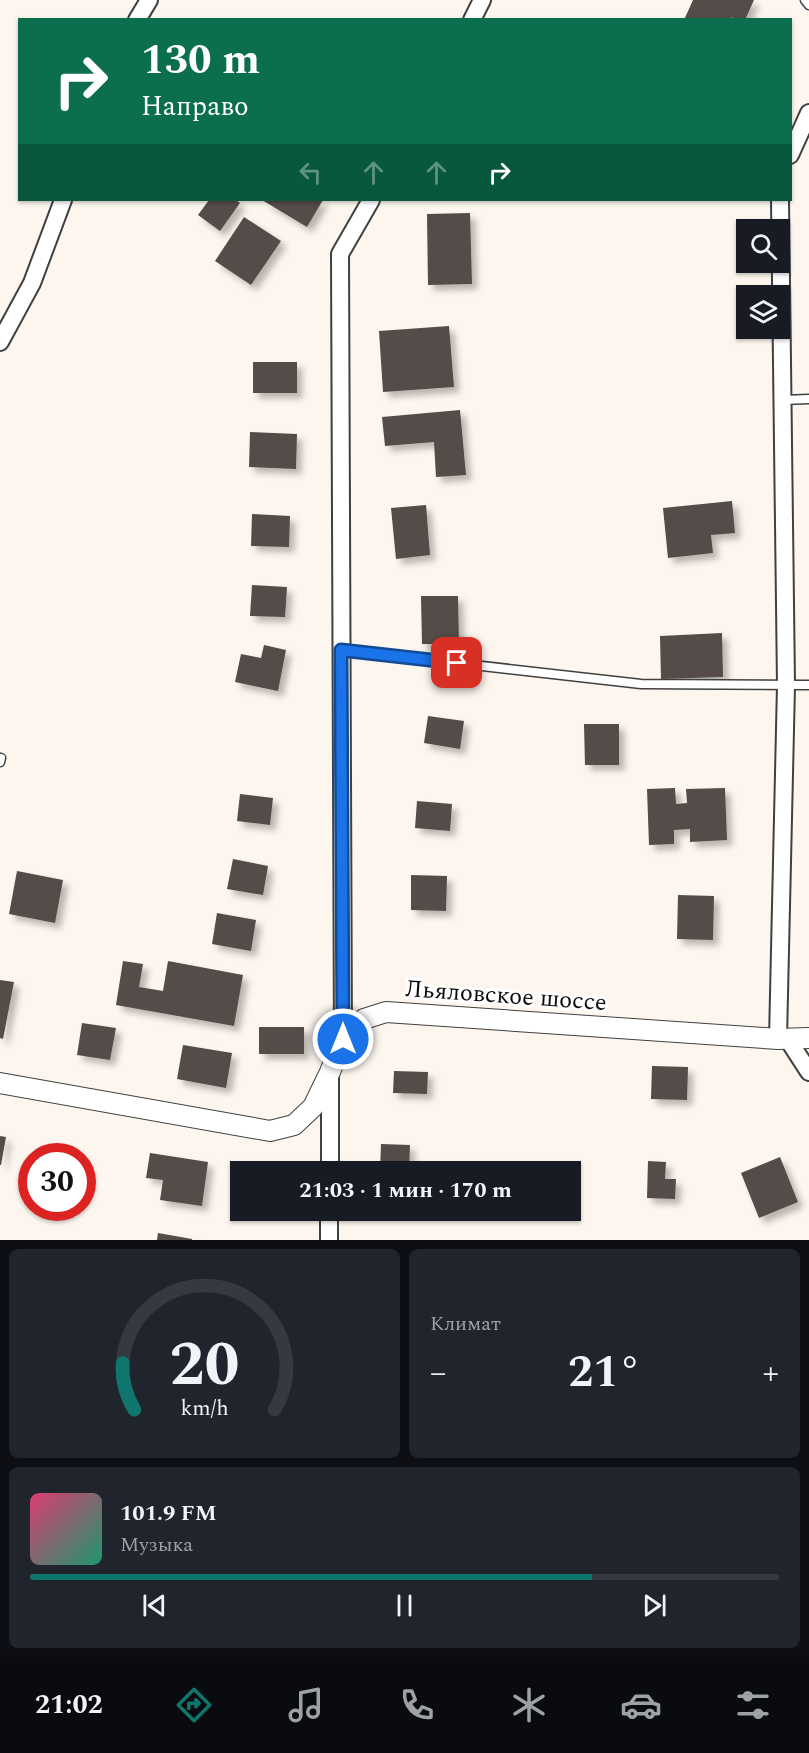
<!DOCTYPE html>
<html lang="ru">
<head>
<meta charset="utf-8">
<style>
	:root { --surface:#171b24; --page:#20242c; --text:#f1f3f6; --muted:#9ea1a6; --line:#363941; --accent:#0f766e }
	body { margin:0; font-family:Spectral,serif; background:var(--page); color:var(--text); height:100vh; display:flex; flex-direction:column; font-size:22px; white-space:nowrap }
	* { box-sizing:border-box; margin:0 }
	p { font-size:20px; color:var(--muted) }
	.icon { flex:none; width:33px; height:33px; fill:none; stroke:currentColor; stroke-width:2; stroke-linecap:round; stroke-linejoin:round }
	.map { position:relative; height:1240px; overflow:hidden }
	.drawer { display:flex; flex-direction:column; gap:9px; padding:9px; background:#0d0f14; flex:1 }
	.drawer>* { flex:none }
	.top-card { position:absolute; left:18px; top:18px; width:774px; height:183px; border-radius:0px; box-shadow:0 2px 4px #0004; background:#0b6e4f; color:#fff; overflow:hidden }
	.buttons { position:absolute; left:736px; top:219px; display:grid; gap:12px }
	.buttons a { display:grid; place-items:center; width:54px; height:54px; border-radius:0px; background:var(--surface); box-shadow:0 2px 4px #0004; font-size:30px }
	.speed { position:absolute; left:18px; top:1143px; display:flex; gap:12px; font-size:30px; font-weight:700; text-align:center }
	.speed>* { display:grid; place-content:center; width:78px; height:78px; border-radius:50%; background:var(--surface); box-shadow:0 2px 4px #0004; line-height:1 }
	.speed .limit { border:9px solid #d22; background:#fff; color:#111 }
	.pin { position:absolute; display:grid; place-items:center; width:51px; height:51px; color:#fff; margin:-26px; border-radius:12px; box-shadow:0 3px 9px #0006 }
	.me { position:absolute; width:66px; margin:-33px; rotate:0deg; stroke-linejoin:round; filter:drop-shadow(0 0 4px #0008) }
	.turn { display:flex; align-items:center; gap:21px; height:126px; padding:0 24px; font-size:27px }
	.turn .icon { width:78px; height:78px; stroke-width:2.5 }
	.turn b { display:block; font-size:42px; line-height:51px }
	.lanes { display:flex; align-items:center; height:57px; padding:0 24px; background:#0003; justify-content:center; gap:30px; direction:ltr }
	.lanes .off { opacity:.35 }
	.big { font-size:45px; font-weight:700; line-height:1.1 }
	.drawer .tile { flex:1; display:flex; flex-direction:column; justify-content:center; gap:9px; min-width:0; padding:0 21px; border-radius:9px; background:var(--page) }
	.drawer .dial { align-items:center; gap:0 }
	.dial svg { height:156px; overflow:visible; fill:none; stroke:var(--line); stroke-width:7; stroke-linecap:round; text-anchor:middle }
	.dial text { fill:var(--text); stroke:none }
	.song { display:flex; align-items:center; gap:18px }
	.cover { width:72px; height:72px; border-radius:9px; background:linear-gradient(135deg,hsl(340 70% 55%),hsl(160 70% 35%)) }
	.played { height:6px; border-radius:3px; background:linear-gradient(90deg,var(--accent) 75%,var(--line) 75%) }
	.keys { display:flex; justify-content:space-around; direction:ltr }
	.heat { display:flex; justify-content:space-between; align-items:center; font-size:33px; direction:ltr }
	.drawer .tiles { flex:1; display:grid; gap:9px; grid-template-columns:1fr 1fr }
	.tile:last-child { grid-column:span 2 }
	.trip { position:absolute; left:230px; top:1161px; width:351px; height:60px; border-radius:0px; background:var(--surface); box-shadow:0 2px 4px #0004; font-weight:700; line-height:60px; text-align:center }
	.menu { display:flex; height:96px; justify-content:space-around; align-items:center; background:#090b0e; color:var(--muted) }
	.menu .icon { width:42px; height:42px }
	.menu .current { color:var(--accent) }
	.menu b { font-size:27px; color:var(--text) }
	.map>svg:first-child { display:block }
	.building { fill:#544b4a; filter:url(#shadow) }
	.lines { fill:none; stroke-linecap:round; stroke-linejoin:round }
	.service-casing { stroke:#404040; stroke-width:11 }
	.minor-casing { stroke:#404040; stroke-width:20 }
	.tertiary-casing { stroke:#404040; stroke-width:22 }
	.service { stroke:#fff; stroke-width:8 }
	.minor { stroke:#fff; stroke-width:16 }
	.tertiary { stroke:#fff; stroke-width:20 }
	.route-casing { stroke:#114b97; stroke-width:15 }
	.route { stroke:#1a73e8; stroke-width:10 }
	.labels { text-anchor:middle; stroke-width:6; stroke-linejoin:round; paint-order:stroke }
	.street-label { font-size:24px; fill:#0d0d0d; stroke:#fff }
</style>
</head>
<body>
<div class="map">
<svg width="809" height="1240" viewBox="0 0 809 1240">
	<defs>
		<filter id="shadow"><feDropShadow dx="5.5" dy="5.5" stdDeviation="3" flood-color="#0004"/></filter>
	</defs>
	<rect width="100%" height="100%" fill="#fdf6ee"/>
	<g class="building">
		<path d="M693,0H754L745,20H737L732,17L731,20H684Z"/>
		<path d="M209,200H236L240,203L220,231L198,215Z"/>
		<path d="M262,200H323L307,227Z"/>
		<path d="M470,213L472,284L428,285L427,214Z"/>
		<path d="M244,217L281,241L251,285L215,261Z"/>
		<path d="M449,326L454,387L383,392L379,331Z"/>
		<rect x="253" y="362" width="44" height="31"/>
		<path d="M460,410L466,475L436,477L434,442L385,446L382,417Z"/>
		<path d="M250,432L297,434L296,469L249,467Z"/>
		<path d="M732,501L735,533L711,535L713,553L668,558L663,508Z"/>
		<path d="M426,505L430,555L396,559L391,508Z"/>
		<path d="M252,514L290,516L289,547L251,546Z"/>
		<path d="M252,585L287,587L285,617L250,616Z"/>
		<path d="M421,596H458L459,644H422Z"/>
		<path d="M722,633L723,677L661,679L660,636Z"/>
		<path d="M264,645L286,650L278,691L235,682L241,654L261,658Z"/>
		<path d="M428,716L464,721L460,749L424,743Z"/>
		<path d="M584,724H619V765H585Z"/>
		<path d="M675,788L676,804L687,803L686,789L725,788L727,840L690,842V829L674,830V844L649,845L647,789Z"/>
		<path d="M240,794L273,798L270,825L237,821Z"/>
		<path d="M417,801L452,804L450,831L415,828Z"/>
		<path d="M233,859L268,866L263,895L227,889Z"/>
		<path d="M17,871L63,880L55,923L9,914Z"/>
		<path d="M411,875L447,876L446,911L411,910Z"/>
		<path d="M678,895L714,896L713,940L677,939Z"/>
		<path d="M217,913L256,920L251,951L212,944Z"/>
		<path d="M123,961L143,964L139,987L163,991L168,961L243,975L234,1026L116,1005Z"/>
		<path d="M0,980L14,982L3,1039L0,1038Z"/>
		<path d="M82,1023L116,1028L110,1060L77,1055Z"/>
		<rect x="259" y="1027" width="45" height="27"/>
		<path d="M183,1045L232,1053L226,1088L177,1079Z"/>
		<path d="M652,1066L688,1067L687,1100L651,1099Z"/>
		<path d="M394,1071L428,1072L427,1094L393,1093Z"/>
		<path d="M0,1136L6,1137L1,1165H0Z"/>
		<path d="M381,1144L410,1145L409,1172H380Z"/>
		<path d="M150,1153L208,1162L202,1206L160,1200L163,1180L146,1178Z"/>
		<path d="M780,1157L798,1202L759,1218L741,1173Z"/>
		<path d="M648,1161L666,1162L665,1179H676L675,1199L647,1198Z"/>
		<path d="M519,1167L553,1168V1172H519Z"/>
		<path d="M158,1233L192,1239V1240H157Z"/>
	</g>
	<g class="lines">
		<defs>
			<g id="service">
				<path d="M805,0L809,5"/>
				<path d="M783,400L809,399"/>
				<path d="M341,650L641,684L809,685"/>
				<path d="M0,762L1,758"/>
			</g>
			<g id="minor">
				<path d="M137,20L149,0"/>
				<path d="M472,20L482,0"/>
				<path d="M790,155L809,113"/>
				<path d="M0,342L32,283L63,200"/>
				<path d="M787,1038L809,1072"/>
				<path d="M343,1039L340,254L371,200"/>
				<path d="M778,1039L786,685L780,200"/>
				<path d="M330,1172V1073"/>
				<path d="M329,1240V1210"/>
			</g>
			<path id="tertiary" d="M0,1083L270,1131L294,1125L313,1107L330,1072L343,1039L364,1019L386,1012L778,1039L809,1038"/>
		</defs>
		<use href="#service" class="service-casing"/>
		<use href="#minor" class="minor-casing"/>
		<use href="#tertiary" class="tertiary-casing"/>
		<use href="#service" class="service"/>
		<use href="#minor" class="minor"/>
		<use href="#tertiary" class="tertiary"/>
	</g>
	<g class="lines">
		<defs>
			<path id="route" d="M343,1039L341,650L457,663"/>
		</defs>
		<use href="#route" class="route-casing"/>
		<use href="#route" class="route"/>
	</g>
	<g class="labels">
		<g class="street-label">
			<text transform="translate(506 995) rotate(4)" y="8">Льяловское шоссе</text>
		</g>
	</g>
</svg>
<div class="buttons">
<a><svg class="icon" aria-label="search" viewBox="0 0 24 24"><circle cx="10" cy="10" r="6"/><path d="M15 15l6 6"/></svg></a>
<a><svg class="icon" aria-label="layers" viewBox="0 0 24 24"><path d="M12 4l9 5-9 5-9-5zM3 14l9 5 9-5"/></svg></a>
</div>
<div class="speed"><div class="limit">30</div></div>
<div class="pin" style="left:457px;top:663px;background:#d93025"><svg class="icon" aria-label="arrive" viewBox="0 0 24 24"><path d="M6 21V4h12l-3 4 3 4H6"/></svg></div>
<svg class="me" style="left:343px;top:1039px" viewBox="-20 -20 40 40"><circle r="17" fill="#1a73e8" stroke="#fff" stroke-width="3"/><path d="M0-11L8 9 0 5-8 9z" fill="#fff"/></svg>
<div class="trip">21:03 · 1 мин · 170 m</div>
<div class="top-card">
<div class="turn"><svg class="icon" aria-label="right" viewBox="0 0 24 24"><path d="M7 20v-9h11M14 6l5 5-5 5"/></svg><div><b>130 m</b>Направо</div></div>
<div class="lanes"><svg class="icon off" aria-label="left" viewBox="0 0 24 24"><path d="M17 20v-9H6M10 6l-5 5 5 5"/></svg><svg class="icon off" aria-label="ahead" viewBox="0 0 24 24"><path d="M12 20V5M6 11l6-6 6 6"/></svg><svg class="icon off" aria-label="ahead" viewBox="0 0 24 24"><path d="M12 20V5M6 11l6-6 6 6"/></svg><svg class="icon" aria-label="right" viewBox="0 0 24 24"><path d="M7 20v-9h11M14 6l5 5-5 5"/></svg></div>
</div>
</div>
<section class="drawer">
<div class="tiles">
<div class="tile dial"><svg viewBox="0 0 100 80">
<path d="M14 69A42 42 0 1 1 86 69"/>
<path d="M14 69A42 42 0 0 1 8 45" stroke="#0f766e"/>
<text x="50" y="56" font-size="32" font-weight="700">20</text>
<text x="50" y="72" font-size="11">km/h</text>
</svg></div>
<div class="tile"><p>Климат</p>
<div class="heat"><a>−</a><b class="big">21°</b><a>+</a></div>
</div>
<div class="tile">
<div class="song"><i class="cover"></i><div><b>101.9 FM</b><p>Музыка</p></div></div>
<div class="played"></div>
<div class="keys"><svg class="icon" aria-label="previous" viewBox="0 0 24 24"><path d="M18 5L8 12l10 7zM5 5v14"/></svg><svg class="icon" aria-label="pause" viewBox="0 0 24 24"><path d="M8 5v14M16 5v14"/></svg><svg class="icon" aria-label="next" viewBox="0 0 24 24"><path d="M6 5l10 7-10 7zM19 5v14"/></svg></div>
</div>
</div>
</section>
<nav class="menu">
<b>21:02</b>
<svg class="icon current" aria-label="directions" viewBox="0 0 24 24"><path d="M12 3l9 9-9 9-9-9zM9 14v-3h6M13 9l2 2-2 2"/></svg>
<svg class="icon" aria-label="music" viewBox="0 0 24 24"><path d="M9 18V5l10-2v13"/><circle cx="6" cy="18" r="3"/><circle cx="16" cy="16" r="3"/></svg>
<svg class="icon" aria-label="phone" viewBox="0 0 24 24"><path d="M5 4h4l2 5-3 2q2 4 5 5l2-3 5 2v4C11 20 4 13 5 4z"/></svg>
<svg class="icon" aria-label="climate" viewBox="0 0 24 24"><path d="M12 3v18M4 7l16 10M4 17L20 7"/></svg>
<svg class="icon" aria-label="car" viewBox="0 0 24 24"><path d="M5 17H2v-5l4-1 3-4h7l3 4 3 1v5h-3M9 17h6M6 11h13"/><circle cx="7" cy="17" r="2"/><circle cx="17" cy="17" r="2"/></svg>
<svg class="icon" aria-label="filters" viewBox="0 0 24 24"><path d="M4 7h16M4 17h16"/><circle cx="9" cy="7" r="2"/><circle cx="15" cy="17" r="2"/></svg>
</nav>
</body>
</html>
